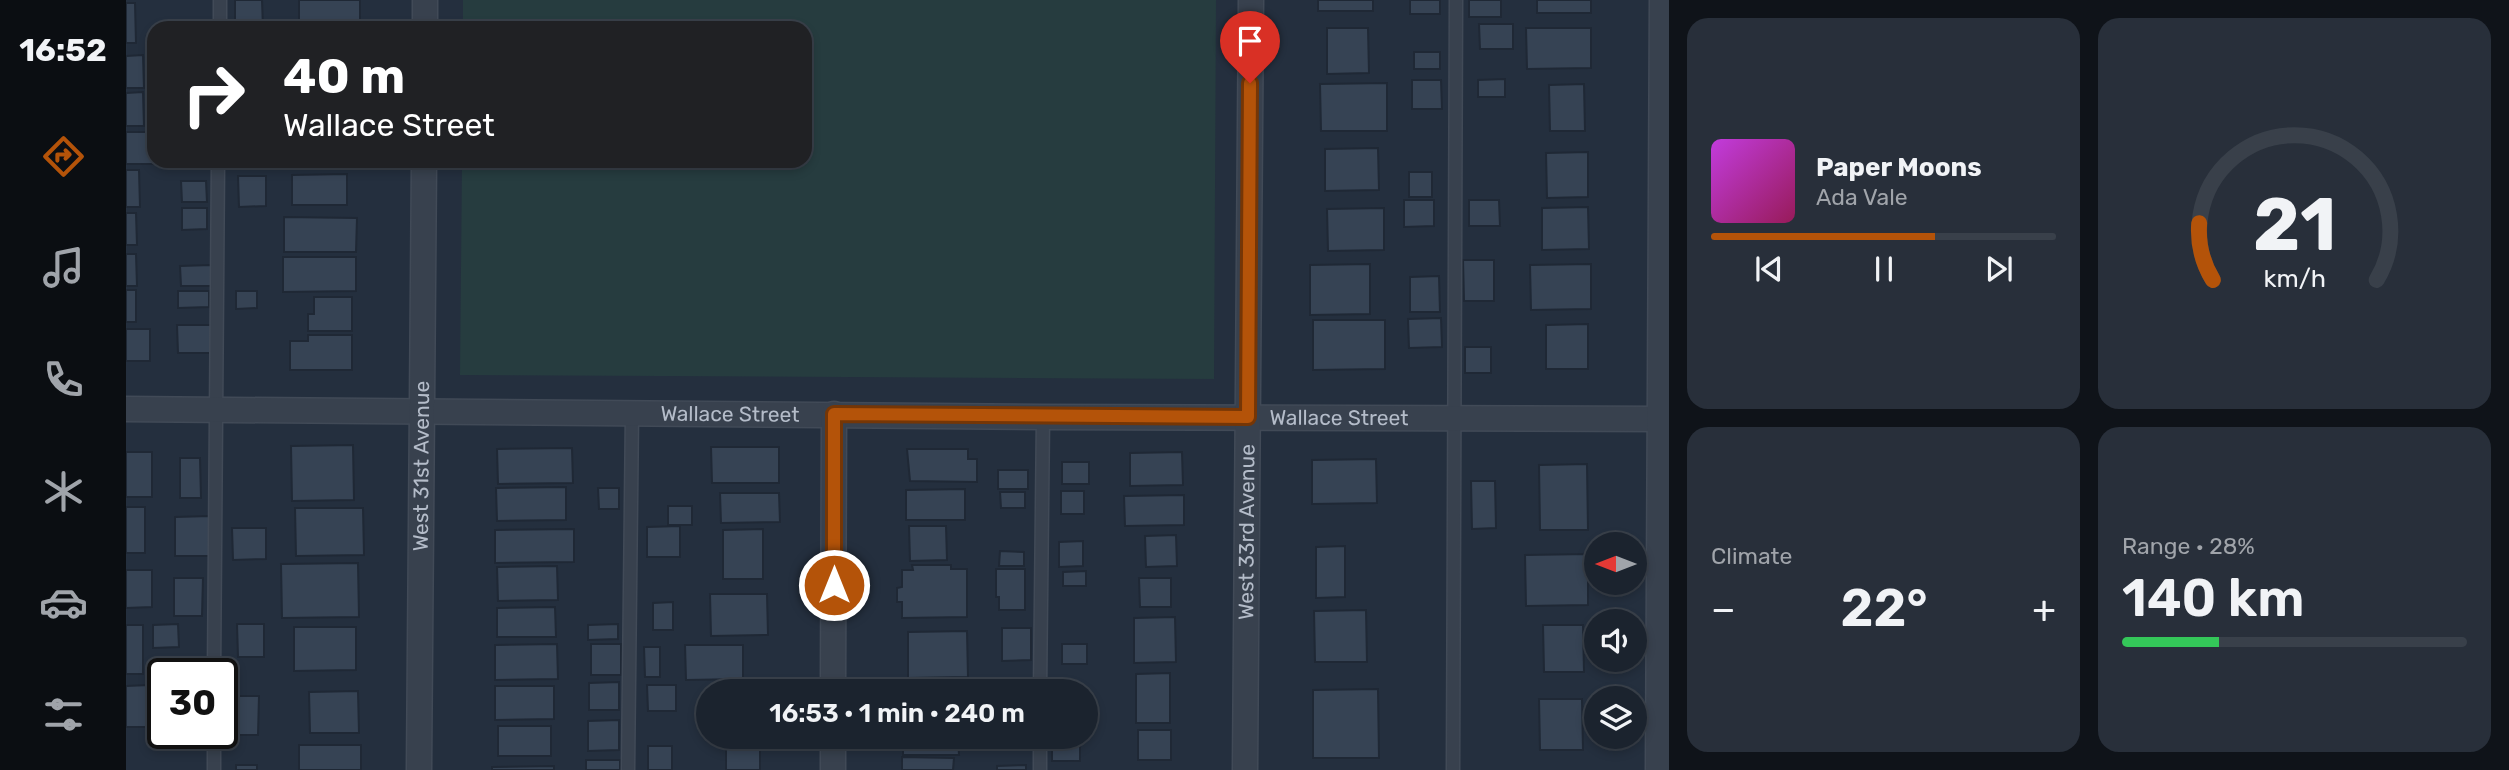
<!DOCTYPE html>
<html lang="en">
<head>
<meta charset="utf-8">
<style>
	:root { --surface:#1b232e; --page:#282f3a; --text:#f1f3f6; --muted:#a0a4aa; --line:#39404a; --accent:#b45309 }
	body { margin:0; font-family:Rubik,sans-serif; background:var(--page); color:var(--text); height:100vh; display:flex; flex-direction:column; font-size:26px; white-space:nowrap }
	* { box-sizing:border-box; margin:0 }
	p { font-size:23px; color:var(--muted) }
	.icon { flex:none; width:38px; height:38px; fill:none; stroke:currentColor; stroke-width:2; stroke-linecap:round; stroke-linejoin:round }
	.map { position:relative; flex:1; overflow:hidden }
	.side { display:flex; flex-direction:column; gap:18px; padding:18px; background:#0f1319; width:840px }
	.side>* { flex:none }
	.banner { position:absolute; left:21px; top:21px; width:665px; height:147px; border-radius:21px; box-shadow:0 4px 10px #0003,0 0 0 2px var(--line); background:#202124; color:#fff; overflow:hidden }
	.needle { width:46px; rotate:270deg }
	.controls { position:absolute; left:1458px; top:532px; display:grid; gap:14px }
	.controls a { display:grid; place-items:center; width:63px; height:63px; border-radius:50%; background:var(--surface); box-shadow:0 4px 10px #0003,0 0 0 2px var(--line); font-size:35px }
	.speed { position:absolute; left:21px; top:658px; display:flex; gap:14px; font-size:35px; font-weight:700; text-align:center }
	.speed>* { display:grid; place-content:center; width:91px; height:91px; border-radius:50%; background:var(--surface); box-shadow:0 4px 10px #0003,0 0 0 2px var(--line); line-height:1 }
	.speed .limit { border:4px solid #111; border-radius:10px; background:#fff; color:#111 }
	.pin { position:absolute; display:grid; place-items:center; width:60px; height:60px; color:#fff; margin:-72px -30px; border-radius:50% 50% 50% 0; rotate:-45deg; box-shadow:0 0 7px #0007 }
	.pin .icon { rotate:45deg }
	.me { position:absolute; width:77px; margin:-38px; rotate:0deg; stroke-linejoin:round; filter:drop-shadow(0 0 5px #0008) }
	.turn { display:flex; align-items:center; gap:24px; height:147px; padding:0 21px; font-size:32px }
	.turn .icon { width:91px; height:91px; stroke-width:2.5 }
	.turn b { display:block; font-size:49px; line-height:60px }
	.big { font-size:52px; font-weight:600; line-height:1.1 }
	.side .card { flex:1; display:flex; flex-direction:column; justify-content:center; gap:10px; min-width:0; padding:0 24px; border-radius:21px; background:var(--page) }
	.side .dial { align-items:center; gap:0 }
	.dial svg { height:182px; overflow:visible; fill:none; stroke:var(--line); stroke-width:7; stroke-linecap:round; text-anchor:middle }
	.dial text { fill:var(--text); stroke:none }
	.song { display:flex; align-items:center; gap:21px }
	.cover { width:84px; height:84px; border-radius:10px; background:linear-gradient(135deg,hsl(290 70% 55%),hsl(330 70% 35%)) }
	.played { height:7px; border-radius:4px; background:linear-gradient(90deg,var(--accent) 65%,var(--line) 65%) }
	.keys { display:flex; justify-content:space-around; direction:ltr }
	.heat { display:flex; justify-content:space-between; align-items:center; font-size:38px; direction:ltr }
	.charge { height:10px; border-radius:5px; background:linear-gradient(90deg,#34c759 28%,var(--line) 0) }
	.side .tiles { flex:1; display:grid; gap:18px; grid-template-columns:repeat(2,1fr) }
	.trip { position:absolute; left:570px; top:679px; width:402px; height:70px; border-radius:35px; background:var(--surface); box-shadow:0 4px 10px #0003,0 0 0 2px var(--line); font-weight:600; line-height:70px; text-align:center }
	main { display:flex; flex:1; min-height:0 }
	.menu { display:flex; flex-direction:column; width:126px; justify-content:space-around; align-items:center; background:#0b0e12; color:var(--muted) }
	.menu .icon { width:49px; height:49px }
	.menu .on { color:var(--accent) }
	.menu b { font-size:32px; color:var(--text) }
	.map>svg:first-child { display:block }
	.green { fill:#263c3f }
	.building { fill:#364354; stroke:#1f2835; stroke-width:2 }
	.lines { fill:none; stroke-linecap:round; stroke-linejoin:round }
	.lane-casing { stroke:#414a57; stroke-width:15 }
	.street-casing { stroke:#414a57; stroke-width:27 }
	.lane { stroke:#38414e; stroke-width:12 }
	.street { stroke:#38414e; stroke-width:24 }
	.route-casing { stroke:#753606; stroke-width:18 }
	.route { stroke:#b45309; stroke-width:12 }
	.labels { text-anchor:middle; stroke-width:7; stroke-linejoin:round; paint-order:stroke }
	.street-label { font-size:21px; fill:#b4bcc9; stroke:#1d2633 }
</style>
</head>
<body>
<main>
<nav class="menu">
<b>16:52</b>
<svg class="icon on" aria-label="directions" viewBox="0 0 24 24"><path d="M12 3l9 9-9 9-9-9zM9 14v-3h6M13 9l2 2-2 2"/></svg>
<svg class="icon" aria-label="music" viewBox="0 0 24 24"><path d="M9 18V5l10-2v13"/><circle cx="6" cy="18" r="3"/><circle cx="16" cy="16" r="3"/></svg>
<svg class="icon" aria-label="phone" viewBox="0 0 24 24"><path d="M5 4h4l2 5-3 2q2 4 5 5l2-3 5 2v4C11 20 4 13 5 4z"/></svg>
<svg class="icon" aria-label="climate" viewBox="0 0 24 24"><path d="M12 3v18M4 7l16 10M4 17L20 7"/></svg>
<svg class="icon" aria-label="car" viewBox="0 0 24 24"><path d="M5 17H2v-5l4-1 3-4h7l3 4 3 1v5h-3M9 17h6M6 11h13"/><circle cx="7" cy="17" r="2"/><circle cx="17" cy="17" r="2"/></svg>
<svg class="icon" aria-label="filters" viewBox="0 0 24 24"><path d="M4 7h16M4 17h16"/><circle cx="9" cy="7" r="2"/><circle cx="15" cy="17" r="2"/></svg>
</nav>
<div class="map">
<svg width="1543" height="770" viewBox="0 0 1543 770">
	<rect width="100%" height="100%" fill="#242f3e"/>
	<path class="green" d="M337,0H1090L1088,379L334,375L336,161H679V28H337Z"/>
	<g class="building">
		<path d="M109,0H136L137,28H109Z"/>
		<rect x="173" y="0" width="61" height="22"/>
		<rect x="1192" y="0" width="55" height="11"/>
		<rect x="1284" y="0" width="30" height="14"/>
		<rect x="1343" y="0" width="32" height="17"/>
		<rect x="1411" y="0" width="54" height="13"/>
		<path d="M0,3H9L10,43H0Z"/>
		<path d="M1353,24H1387V49H1354Z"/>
		<path d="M1201,28H1242L1243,73L1201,74Z"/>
		<path d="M1400,28H1465V68L1401,69Z"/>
		<rect x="1288" y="52" width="26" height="17"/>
		<path d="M17,55L18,88H0V56Z"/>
		<path d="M1379,79V97H1352V80Z"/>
		<path d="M1286,80H1315L1316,109H1286Z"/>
		<path d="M1261,83V131H1195L1194,84Z"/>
		<path d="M1458,84L1459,131H1424L1423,85Z"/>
		<path d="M17,92L18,126H0V93Z"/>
		<path d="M0,132H28L29,164H0Z"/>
		<path d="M1252,148L1253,190L1199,191V149Z"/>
		<path d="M1462,152V197L1421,198L1420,153Z"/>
		<rect x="184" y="161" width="42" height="3"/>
		<path d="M0,170H13L14,207H0Z"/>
		<rect x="1283" y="172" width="23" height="25"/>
		<path d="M221,174V205H166V175Z"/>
		<path d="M112,176H140V206L113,207Z"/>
		<path d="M55,181H80L81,202H56Z"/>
		<path d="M1278,200H1308V226L1278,227Z"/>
		<path d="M1343,200H1373L1374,226H1343Z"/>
		<path d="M1462,207L1463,249L1416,250V208Z"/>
		<path d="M56,208H81V229L56,230Z"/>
		<path d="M1258,208V250L1202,251L1201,209Z"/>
		<path d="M0,213H10L11,245H0Z"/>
		<path d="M158,217L231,218L230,252H158Z"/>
		<path d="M0,254H10L11,286H0Z"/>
		<path d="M157,257H230V291L157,292Z"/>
		<path d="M1337,260H1368V301H1338Z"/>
		<path d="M1244,264V314L1184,315V265Z"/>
		<path d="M1465,264V309L1405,310L1404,265Z"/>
		<path d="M85,265L86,286H55L54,266Z"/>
		<path d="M1313,276L1314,312H1284V277Z"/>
		<rect x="0" y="290" width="10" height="32"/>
		<path d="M52,291H83V307L52,308Z"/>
		<path d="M110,291H131V308L110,309Z"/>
		<path d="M188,297H226V331H182V314H188Z"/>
		<path d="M1315,318L1316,347L1283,348L1282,319Z"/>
		<path d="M1187,320H1259V369L1187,370Z"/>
		<path d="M1462,324V369H1420V325Z"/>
		<path d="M51,325H88V353H52Z"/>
		<rect x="0" y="329" width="24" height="32"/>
		<path d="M182,335H226V370H164V341H182Z"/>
		<rect x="1339" y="347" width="26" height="26"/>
		<path d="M227,445L228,500L166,501L165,446Z"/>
		<path d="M585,447H653V483H586Z"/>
		<path d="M446,448L447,483L372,484L371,449Z"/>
		<path d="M781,449H842V459H851V482L784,481Z"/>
		<rect x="0" y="452" width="26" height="45"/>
		<path d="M1056,452L1057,485L1004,486V453Z"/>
		<path d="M54,458H74L75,498H54Z"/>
		<path d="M1250,459L1251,503L1186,504V460Z"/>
		<rect x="936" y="462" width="27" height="22"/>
		<path d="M1461,464L1462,530H1414L1413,465Z"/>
		<rect x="872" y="470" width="30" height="19"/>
		<path d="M1345,481H1369L1370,528L1346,529Z"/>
		<path d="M440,487V520L371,521L370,488Z"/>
		<path d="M472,488H493V509H473Z"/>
		<path d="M839,489V520H780V490Z"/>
		<rect x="935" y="491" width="23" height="23"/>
		<path d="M874,492H899V508H875Z"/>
		<path d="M594,493H653L654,522L595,523Z"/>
		<path d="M1058,495V525L999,526L998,496Z"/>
		<rect x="542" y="506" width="24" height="19"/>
		<rect x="0" y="507" width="19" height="46"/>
		<path d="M169,508H237L238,555L170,556Z"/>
		<path d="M84,516V556H49V517Z"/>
		<path d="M554,526V557H521V527Z"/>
		<path d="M783,526H820L821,560L784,561Z"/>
		<path d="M106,528H140V559L107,560Z"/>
		<path d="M448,529V562L369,563V530Z"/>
		<path d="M637,529V579H597V530Z"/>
		<path d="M1050,535L1051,566L1020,567L1019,536Z"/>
		<path d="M957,541V566L933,567V542Z"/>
		<path d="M1219,546V597L1190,598V547Z"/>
		<path d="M874,551L898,552V566H873Z"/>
		<path d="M1462,554V605L1400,606L1399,555Z"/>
		<path d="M232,563L233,617L156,618L155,564Z"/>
		<path d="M786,565H825V569H841V617L776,618V602H771V588L776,587V570H787Z"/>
		<path d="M431,566L432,600L372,601L371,567Z"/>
		<path d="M870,569H899V610H873V597H870Z"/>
		<path d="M0,570H26V607L0,608Z"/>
		<path d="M960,571V586H937V572Z"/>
		<path d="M48,578H77L76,616H48Z"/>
		<path d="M1013,578H1045V607H1014Z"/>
		<path d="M584,594H641L642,635L585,636Z"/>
		<path d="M547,602V630H527V603Z"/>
		<path d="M429,607L430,637H371V608Z"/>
		<path d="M1240,610L1241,662H1189L1188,611Z"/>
		<path d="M1049,617L1050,662L1008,663V618Z"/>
		<path d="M52,624L53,647L27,648V625Z"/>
		<path d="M111,624H138V657H112Z"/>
		<path d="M492,624V639L462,640V625Z"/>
		<rect x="0" y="625" width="17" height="49"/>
		<path d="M1417,625H1457L1458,672H1418Z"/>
		<path d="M168,627H230V670L168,671Z"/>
		<path d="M876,628H905V660L876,661Z"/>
		<path d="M841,631L842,677L782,678V632Z"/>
		<path d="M431,644L432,679L369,680V645Z"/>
		<rect x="465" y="644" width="30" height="31"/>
		<rect x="936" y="644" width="25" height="20"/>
		<path d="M559,645H617V679L560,680Z"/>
		<path d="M518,647H534V677H519Z"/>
		<path d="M1044,673V723H1010V674Z"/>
		<path d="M493,682V710H463V683Z"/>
		<path d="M836,684V691H777V685Z"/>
		<path d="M23,685L24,727H0V686Z"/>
		<path d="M521,685H550V711H522Z"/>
		<path d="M369,686H428V719L369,720Z"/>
		<path d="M1252,689L1253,758H1187V690Z"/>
		<path d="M232,691L233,733H184L183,692Z"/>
		<path d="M106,696H133L132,735H105Z"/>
		<path d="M1413,699H1456L1457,750H1414Z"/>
		<path d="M493,720V750L462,751V721Z"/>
		<rect x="372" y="726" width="53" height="30"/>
		<rect x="1012" y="730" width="33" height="30"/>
		<path d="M777,737H832L833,755H777Z"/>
		<path d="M634,739V770H600V740Z"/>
		<rect x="173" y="745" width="62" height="25"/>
		<rect x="926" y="745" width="28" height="16"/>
		<rect x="522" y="746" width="24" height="24"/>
		<path d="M776,757L828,758L827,770H776Z"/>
		<rect x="460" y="760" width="34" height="10"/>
		<rect x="110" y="765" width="21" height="5"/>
		<path d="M900,765V770H871V766Z"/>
		<path d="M428,766V770H366V767Z"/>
	</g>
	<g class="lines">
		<defs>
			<g id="lane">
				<path d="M94,28V0"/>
				<path d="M88,674L92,161"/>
				<path d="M914,691L917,417"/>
				<path d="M88,770V733"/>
				<path d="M502,770L506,413"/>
				<path d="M914,770V737"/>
				<path d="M1327,770L1330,0"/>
			</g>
			<g id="street">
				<path d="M299,28V0"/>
				<path id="s1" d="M0,409L917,417L1543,419"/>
				<path d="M707,691L708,414"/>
				<path id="s2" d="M293,770L298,161"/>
				<path d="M707,770V737"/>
				<path id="s3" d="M1119,770L1125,0"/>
				<path d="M1532,770L1536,0"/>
			</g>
		</defs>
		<use href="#lane" class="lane-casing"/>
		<use href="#street" class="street-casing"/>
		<use href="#lane" class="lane"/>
		<use href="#street" class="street"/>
	</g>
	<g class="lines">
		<defs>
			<path id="route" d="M708,585V414L1122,417L1124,83"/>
		</defs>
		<use href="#route" class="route-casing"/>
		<use href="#route" class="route"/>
	</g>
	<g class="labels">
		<g class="street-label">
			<text dy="7" stroke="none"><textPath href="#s1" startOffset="604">Wallace Street</textPath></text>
			<text dy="7" stroke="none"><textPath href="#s1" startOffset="1213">Wallace Street</textPath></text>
			<text dy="7" stroke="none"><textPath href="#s2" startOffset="304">West 31st Avenue</textPath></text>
			<text dy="7" stroke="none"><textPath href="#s3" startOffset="238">West 33rd Avenue</textPath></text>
		</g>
	</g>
</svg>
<div class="controls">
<a><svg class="needle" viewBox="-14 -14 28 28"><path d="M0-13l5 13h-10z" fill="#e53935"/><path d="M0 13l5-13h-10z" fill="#a0a4aa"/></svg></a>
<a><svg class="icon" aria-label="sound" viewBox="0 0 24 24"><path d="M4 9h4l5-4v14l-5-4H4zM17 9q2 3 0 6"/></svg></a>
<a><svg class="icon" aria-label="layers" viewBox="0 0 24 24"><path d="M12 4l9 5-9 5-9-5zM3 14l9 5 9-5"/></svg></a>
</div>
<div class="speed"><div class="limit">30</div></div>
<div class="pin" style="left:1124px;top:83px;background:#d93025"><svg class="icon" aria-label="arrive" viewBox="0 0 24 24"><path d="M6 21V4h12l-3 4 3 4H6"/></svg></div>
<svg class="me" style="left:708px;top:585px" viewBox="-20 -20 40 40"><circle r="17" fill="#b45309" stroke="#fff" stroke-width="3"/><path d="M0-11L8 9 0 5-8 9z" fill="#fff"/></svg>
<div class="trip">16:53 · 1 min · 240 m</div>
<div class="banner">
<div class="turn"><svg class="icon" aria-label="right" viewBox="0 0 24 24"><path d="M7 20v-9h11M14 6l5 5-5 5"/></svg><div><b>40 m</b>Wallace Street</div></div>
</div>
</div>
<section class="side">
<div class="tiles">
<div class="card">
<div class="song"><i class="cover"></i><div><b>Paper Moons</b><p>Ada Vale</p></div></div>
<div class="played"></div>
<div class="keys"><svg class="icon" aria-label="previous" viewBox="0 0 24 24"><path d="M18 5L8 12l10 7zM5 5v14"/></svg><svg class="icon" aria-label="pause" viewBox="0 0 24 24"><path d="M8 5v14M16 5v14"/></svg><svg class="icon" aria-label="next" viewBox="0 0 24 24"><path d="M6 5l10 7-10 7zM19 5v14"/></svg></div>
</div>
<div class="card dial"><svg viewBox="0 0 100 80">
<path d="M14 69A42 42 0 1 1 86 69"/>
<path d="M14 69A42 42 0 0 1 8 44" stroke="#b45309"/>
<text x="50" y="56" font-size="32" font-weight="700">21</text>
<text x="50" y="72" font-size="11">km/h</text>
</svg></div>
<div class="card"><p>Climate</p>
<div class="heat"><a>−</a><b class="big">22°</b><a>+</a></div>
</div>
<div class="card"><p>Range · 28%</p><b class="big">140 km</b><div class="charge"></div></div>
</div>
</section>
</main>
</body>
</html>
